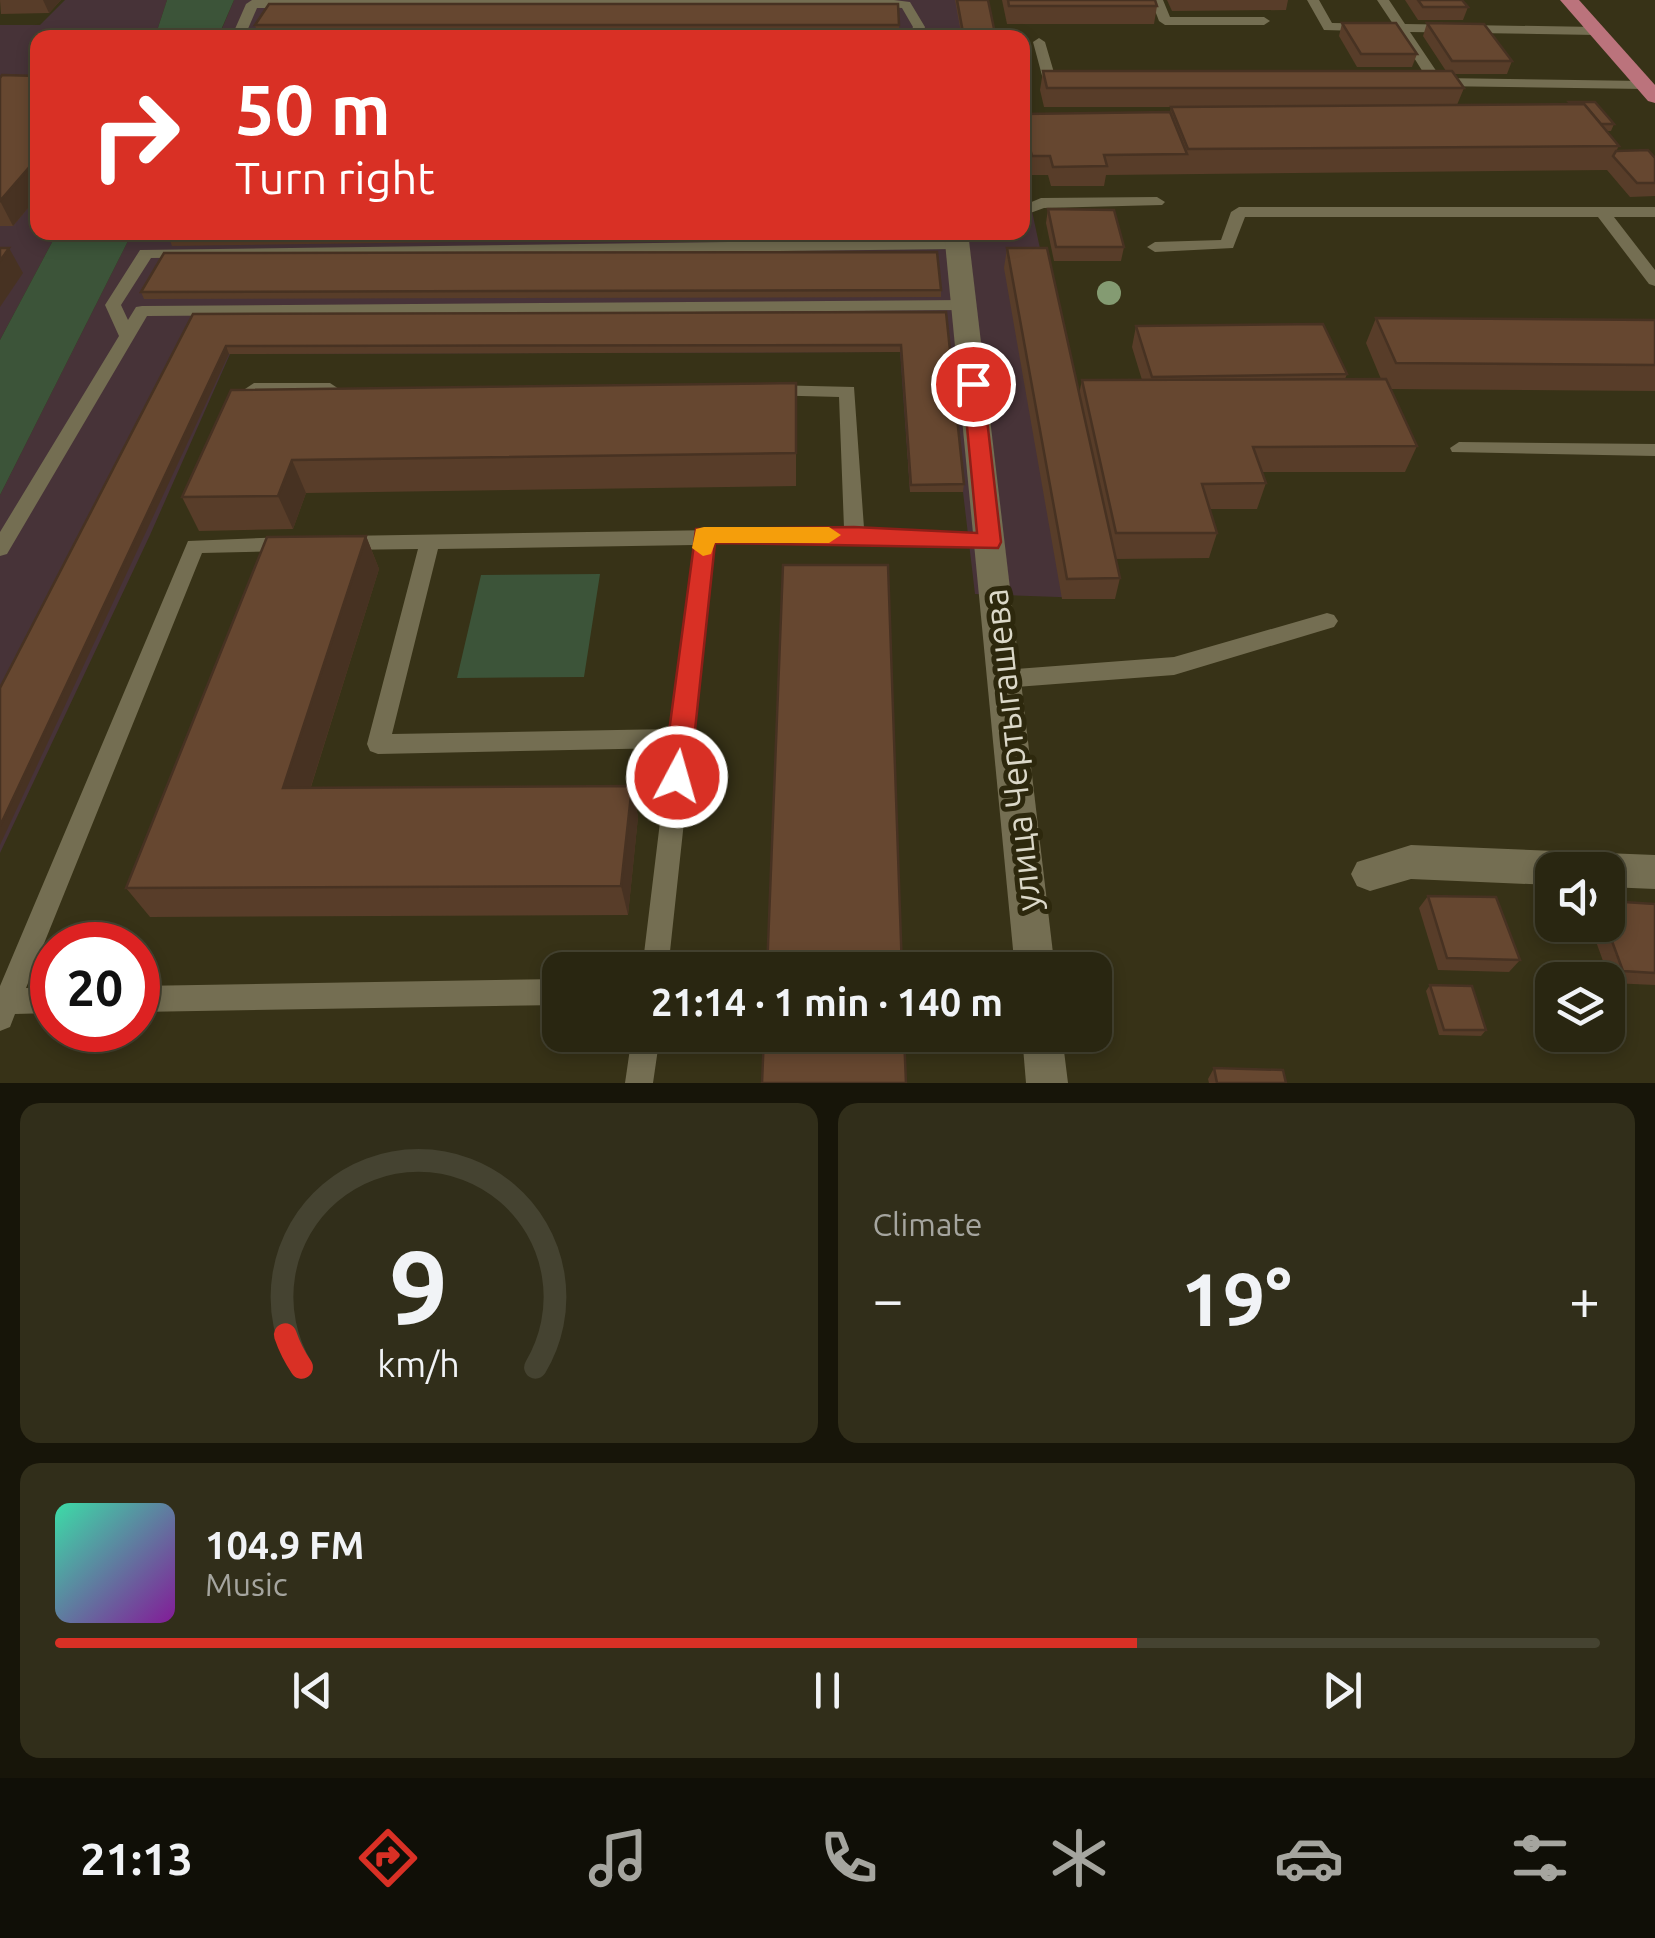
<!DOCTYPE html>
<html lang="en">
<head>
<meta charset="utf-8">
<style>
	:root { --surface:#292611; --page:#312e1a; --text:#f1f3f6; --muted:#a5a59f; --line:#454331; --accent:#d93025 }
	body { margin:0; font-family:Ubuntu,sans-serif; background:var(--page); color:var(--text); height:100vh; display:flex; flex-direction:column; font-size:38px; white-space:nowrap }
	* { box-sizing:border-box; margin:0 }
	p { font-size:32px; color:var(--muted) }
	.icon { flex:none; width:55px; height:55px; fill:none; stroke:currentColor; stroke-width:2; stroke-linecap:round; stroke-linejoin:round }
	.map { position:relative; height:1083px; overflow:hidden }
	.details { display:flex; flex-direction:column; gap:20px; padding:20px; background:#171509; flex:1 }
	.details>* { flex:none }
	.top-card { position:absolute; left:30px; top:30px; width:1000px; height:210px; border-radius:20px; box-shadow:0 5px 15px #0003,0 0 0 2px var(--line); background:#d93025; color:#fff; overflow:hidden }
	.controls { position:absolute; left:1535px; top:852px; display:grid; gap:20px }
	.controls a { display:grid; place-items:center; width:90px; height:90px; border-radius:20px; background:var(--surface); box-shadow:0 5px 15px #0003,0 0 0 2px var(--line); font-size:50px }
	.speed { position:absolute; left:30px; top:922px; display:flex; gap:20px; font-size:50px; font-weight:700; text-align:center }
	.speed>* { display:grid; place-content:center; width:130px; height:130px; border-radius:50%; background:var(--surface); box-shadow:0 5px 15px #0003,0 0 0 2px var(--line); line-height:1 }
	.speed .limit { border:15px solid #d22; background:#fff; color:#111 }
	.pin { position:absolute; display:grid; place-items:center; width:85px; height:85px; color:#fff; margin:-42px; border:5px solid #fff; border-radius:50%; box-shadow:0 2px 10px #0007 }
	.me { position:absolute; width:110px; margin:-55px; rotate:6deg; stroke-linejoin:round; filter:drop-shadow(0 0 8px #0008) }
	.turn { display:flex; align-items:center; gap:35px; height:210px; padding:0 40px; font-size:45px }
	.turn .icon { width:130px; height:130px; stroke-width:2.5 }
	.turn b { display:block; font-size:70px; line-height:85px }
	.big { font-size:75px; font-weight:600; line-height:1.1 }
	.details .card { flex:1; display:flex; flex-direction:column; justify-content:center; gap:15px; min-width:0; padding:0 35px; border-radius:20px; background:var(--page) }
	.details .dial { align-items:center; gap:0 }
	.dial svg { height:260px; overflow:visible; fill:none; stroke:var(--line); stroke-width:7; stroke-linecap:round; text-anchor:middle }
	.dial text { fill:var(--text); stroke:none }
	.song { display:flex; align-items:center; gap:30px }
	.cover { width:120px; height:120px; border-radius:15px; background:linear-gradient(135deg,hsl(160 70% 55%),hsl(290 70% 35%)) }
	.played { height:10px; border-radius:5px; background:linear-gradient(90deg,var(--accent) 70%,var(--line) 70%) }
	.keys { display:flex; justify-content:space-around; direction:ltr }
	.heat { display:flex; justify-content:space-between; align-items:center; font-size:55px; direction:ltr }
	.details .tiles { flex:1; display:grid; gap:20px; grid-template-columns:1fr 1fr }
	.card:last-child { grid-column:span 2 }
	.trip { position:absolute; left:542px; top:952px; width:570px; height:100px; border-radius:20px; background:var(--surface); box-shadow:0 5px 15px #0003,0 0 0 2px var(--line); font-weight:600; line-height:100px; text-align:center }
	.tabs { display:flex; height:160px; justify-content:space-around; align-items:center; background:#100f07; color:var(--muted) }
	.tabs .icon { width:70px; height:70px }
	.tabs .current { color:var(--accent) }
	.tabs b { font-size:45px; color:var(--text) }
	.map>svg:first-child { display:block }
	.industrial { fill:#473338 }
	.green { fill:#3c5439 }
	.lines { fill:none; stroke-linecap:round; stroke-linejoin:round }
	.lane { fill:#746e52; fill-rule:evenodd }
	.street { fill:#746e52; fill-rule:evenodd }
	.primary { fill:#bb737c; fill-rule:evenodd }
	.tree { fill:#849b72 }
	.wall { fill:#583d29 }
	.shaded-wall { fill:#473222 }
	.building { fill:#664730; stroke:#473222; stroke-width:2.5 }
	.route { fill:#d93025; stroke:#8d1f18; stroke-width:2.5 }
	.slow { fill:#f59e0b }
	.labels { text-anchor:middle; stroke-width:10; stroke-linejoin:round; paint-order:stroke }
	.street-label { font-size:35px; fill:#dbd8c8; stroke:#2d280d }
</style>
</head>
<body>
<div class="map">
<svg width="1655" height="1083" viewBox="0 0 1655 1083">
	<rect width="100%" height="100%" fill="#373217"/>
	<g class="industrial">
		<path d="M65,0H167L155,37L38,38V232L57,233L0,340V25H40Z"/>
		<path d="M234,0H986L994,38H218Z"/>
		<path d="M1023,169L1115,599L975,594L963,492H910L900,352L230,354L150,535L0,853V495L132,233L1022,232Z"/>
	</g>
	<g class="green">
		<path d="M167,0H234L218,37H155Z"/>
		<path d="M57,233H132L0,495V340Z"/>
		<path d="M600,574L584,677L457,678L481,575Z"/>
	</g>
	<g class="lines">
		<g class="lane">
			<path d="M252,0H894L910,2L925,27L921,38H908L913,27L902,8L888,7L257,8L244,38H231L246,4Z"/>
			<path d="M1151,0H1163L1170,17H1264L1270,21L1264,25H1165L1159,21Z"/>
			<path d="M1307,0H1319L1332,23L1393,24L1377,0H1389L1405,24L1596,27L1602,31L1596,35L1410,32L1441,78L1644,81L1651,85L1644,89L1436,86L1431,85L1398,32L1324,30Z"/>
			<path d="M1039,38L1045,42L1055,76L1072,77V83H1044L1033,42Z"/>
			<path d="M1157,197L1165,202L1162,205L1044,208L1022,216V206L1041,198Z"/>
			<path d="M1239,207H1655V217H1614L1655,270V286L1649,284L1598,217H1245L1233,248L1155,252L1147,247L1155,242L1221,240L1231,212Z"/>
			<path d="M967,232H987L957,249L151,258L121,305L128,320L136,307L142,306L964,300L972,305L964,310L147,316L7,554L0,556V532L119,336L105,305L140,250L954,239Z"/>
			<path d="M254,383H330L339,389L330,395L248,393L245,389Z"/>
			<path d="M769,385L854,387L864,528L990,535L1000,542L990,549L854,542L714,544L668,970H642L669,748L378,754L370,751L367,744L418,549L342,550L332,543L342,536L844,528L839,397L763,395L760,391ZM694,545L671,729L392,734L438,549Z"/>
			<path d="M1459,442L1655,444V456L1452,452L1450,448Z"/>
			<path d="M288,537L298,544L288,551L202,553L26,988L52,987V1013L15,1014L10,1027L0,1031V986L188,541Z"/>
			<path d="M1327,613L1334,615L1338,621L1334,627L1174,675L1004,688L996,685L993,679L996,673L1004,670L1174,657Z"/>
			<path d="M560,979V1005L138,1012V986Z"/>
			<path d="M632,1035H660L653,1083H625Z"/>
		</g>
		<g class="street">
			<path d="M944,232H968L1055,970H1015Z"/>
			<path d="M1411,845L1655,855V889L1608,887V870H1552V885L1411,879L1370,891L1357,886L1351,874L1357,862Z"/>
			<path d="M1022,1035H1062L1068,1083H1026Z"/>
		</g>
		<path class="primary" d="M1560,0H1579L1655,85V103L1648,101Z"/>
	</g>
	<circle class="tree" cx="1109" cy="293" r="12"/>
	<g class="wall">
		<path d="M0,0H61L49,13L1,14Z"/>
		<path d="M955,0H988L996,38H962Z"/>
		<path d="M1002,0H1155L1157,6L1154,24H1007Z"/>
		<path d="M1167,0H1288L1286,10L1172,11Z"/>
		<path d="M1405,0H1462L1468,7L1463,20H1418Z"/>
		<path d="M1342,23L1417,54L1412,67H1357L1339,36Z"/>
		<path d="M1427,23L1512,61L1507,74H1454L1464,88L1457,105L1568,104L1569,102L1614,124L1611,131H1606L1619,146L1616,151L1655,158V196L1630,197L1607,170L1106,175L1104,186H1051L1048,175H1029L1022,146V114L1170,112L1171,107H1198H1044L1040,90L1043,71H1446L1423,36Z"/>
		<path d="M255,25H899V32H257Z"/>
		<path d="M38,76V196L13,226H0V78Z"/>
		<path d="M1048,209L1124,247L1121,261H1054L1046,223Z"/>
		<path d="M173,232H946V235L172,246L169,238Z"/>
		<path d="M1007,248L1079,394L1082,380H1142L1132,347L1136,326L1347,374L1345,379H1381L1366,343L1376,318L1655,320V391L1390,389L1417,446L1405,472H1262L1266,483L1257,509H1210L1217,533L1209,558L1115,559L1120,578L1115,599H1062L1004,268Z"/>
		<path d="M941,290V297L144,299L141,292Z"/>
		<path d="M946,312L964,484L963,492H910L901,352L229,354L193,314Z"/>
		<path d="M796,383V486L306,493L293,529L199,531L182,497L231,390Z"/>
		<path d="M366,536L379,569L311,787L632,786L638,817L628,915L150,917L126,888Z"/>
		<path d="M1428,896L1520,960L1509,972L1438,970L1419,908Z"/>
		<path d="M1655,904V985L1611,983L1590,925H1608Z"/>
		<path d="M1430,985L1486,1030L1481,1036L1439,1035L1426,991Z"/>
		<path d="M1214,1068L1286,1083H1209L1208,1079Z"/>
	</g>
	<g class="shaded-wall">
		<path d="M43,0H61L49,13Z"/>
		<path d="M38,157V196L13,226L0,201Z"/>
		<path d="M9,248L23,273L0,307V261Z"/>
		<path d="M226,346L229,354L0,845V826Z"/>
		<path d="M292,460L306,493L293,529L278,496Z"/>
		<path d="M366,536L379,569L301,818L283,788Z"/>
		<path d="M632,786L638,817L628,915L621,886Z"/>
	</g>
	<g class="building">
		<path d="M957,0H988L996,38H964Z"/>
		<path d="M1008,0H1155L1157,6H1009Z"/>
		<path d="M1418,0H1462L1468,7H1423Z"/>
		<path d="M269,4H898L899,25H255Z"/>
		<path d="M1342,23H1396L1417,54H1361Z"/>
		<path d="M1427,23L1484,24L1512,61H1452Z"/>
		<rect x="246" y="37" width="648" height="1"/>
		<path d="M1043,71H1452L1464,88H1047Z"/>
		<path d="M2,75L38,76V157L0,201V78Z"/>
		<path d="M1569,102H1595L1614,124H1601L1584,104H1571Z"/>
		<path d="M1584,104L1619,146L1188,149L1171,107Z"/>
		<path d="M1170,112L1187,154L1104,155L1107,166L1053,167L1050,156H1032L1022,118V114Z"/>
		<path d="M1648,150L1655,158V183H1637L1613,156L1616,151Z"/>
		<path d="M1048,209L1114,210L1124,247H1056Z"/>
		<path d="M173,232H626L169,238Z"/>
		<path d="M0,248H9L0,261Z"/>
		<path d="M1007,248H1047L1120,578L1067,579Z"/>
		<path d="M937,252L941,290L141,292L164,253Z"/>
		<path d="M946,312L964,484L911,485L901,345L226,346L0,826V688L193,314Z"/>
		<path d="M1376,318L1655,320V365L1396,363Z"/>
		<path d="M1323,324L1347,374L1152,377L1136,326Z"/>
		<path d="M1386,379L1417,446L1253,447L1266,483L1202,484L1217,533H1116L1082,380Z"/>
		<path d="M796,383V453L292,460L278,496L182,497L231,390Z"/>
		<path d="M366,536L283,788L632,786L621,886L126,888L267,537Z"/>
		<path d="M783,565H888L902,970H767Z"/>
		<path d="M1428,896L1496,897L1520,960L1447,958Z"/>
		<path d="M1608,901L1655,904V973L1623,971L1606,925H1608Z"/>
		<path d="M1430,985L1472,986L1486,1030H1444Z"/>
		<path d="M764,1035H904L906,1083H762Z"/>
		<path d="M1214,1068L1283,1070L1286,1083H1217Z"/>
	</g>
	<path class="route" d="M973,378L983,384L1001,542L998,548L715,543L690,777L686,785L677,788L667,785L663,777L696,529L854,527L977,533L963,384Z"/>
	<path class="slow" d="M704,527H829L841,535L829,543H715L711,554L703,556L692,548L696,529Z"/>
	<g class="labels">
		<g class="street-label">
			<text transform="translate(1012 750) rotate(-96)" y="12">улица Чертыгашева</text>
		</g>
	</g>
</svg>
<div class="controls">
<a><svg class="icon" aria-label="sound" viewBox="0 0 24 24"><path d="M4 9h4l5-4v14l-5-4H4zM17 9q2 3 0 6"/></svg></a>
<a><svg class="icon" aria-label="layers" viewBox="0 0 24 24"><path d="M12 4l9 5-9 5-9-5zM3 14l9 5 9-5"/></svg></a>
</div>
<div class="speed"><div class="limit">20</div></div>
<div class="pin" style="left:973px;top:384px;background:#d93025"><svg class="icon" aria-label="arrive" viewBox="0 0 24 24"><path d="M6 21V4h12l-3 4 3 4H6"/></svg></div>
<svg class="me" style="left:677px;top:777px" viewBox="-20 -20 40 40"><circle r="17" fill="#d93025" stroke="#fff" stroke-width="3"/><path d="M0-11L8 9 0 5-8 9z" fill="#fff"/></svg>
<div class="trip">21:14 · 1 min · 140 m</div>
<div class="top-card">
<div class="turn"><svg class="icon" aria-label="right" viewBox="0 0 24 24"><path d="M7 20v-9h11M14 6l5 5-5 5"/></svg><div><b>50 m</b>Turn right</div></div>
</div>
</div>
<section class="details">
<div class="tiles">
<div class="card dial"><svg viewBox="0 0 100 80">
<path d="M14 69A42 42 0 1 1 86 69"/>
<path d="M14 69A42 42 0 0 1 9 59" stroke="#d93025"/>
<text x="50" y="56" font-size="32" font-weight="700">9</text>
<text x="50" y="72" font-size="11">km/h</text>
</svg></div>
<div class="card"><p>Climate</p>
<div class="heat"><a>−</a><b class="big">19°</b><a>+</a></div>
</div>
<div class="card">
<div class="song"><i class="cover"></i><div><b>104.9 FM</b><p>Music</p></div></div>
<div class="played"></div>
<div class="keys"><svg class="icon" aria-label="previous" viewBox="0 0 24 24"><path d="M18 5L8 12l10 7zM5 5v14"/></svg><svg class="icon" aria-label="pause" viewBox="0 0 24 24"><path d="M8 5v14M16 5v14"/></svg><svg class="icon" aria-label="next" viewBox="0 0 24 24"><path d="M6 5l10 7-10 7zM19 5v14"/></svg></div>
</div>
</div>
</section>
<nav class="tabs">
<b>21:13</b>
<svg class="icon current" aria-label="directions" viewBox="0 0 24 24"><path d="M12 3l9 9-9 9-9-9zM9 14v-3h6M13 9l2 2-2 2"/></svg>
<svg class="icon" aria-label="music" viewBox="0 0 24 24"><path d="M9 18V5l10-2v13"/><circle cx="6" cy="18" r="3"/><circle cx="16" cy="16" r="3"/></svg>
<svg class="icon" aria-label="phone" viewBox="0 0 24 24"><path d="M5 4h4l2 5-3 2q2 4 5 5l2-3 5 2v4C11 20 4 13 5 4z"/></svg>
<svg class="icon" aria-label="climate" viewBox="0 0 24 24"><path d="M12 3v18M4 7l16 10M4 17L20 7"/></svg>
<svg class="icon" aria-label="car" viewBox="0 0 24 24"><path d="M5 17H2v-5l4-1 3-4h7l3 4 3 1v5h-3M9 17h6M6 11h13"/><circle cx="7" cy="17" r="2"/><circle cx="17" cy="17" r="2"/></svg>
<svg class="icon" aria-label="filters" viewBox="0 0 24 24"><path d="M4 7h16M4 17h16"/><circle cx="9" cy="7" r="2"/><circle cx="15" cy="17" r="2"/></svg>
</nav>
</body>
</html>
